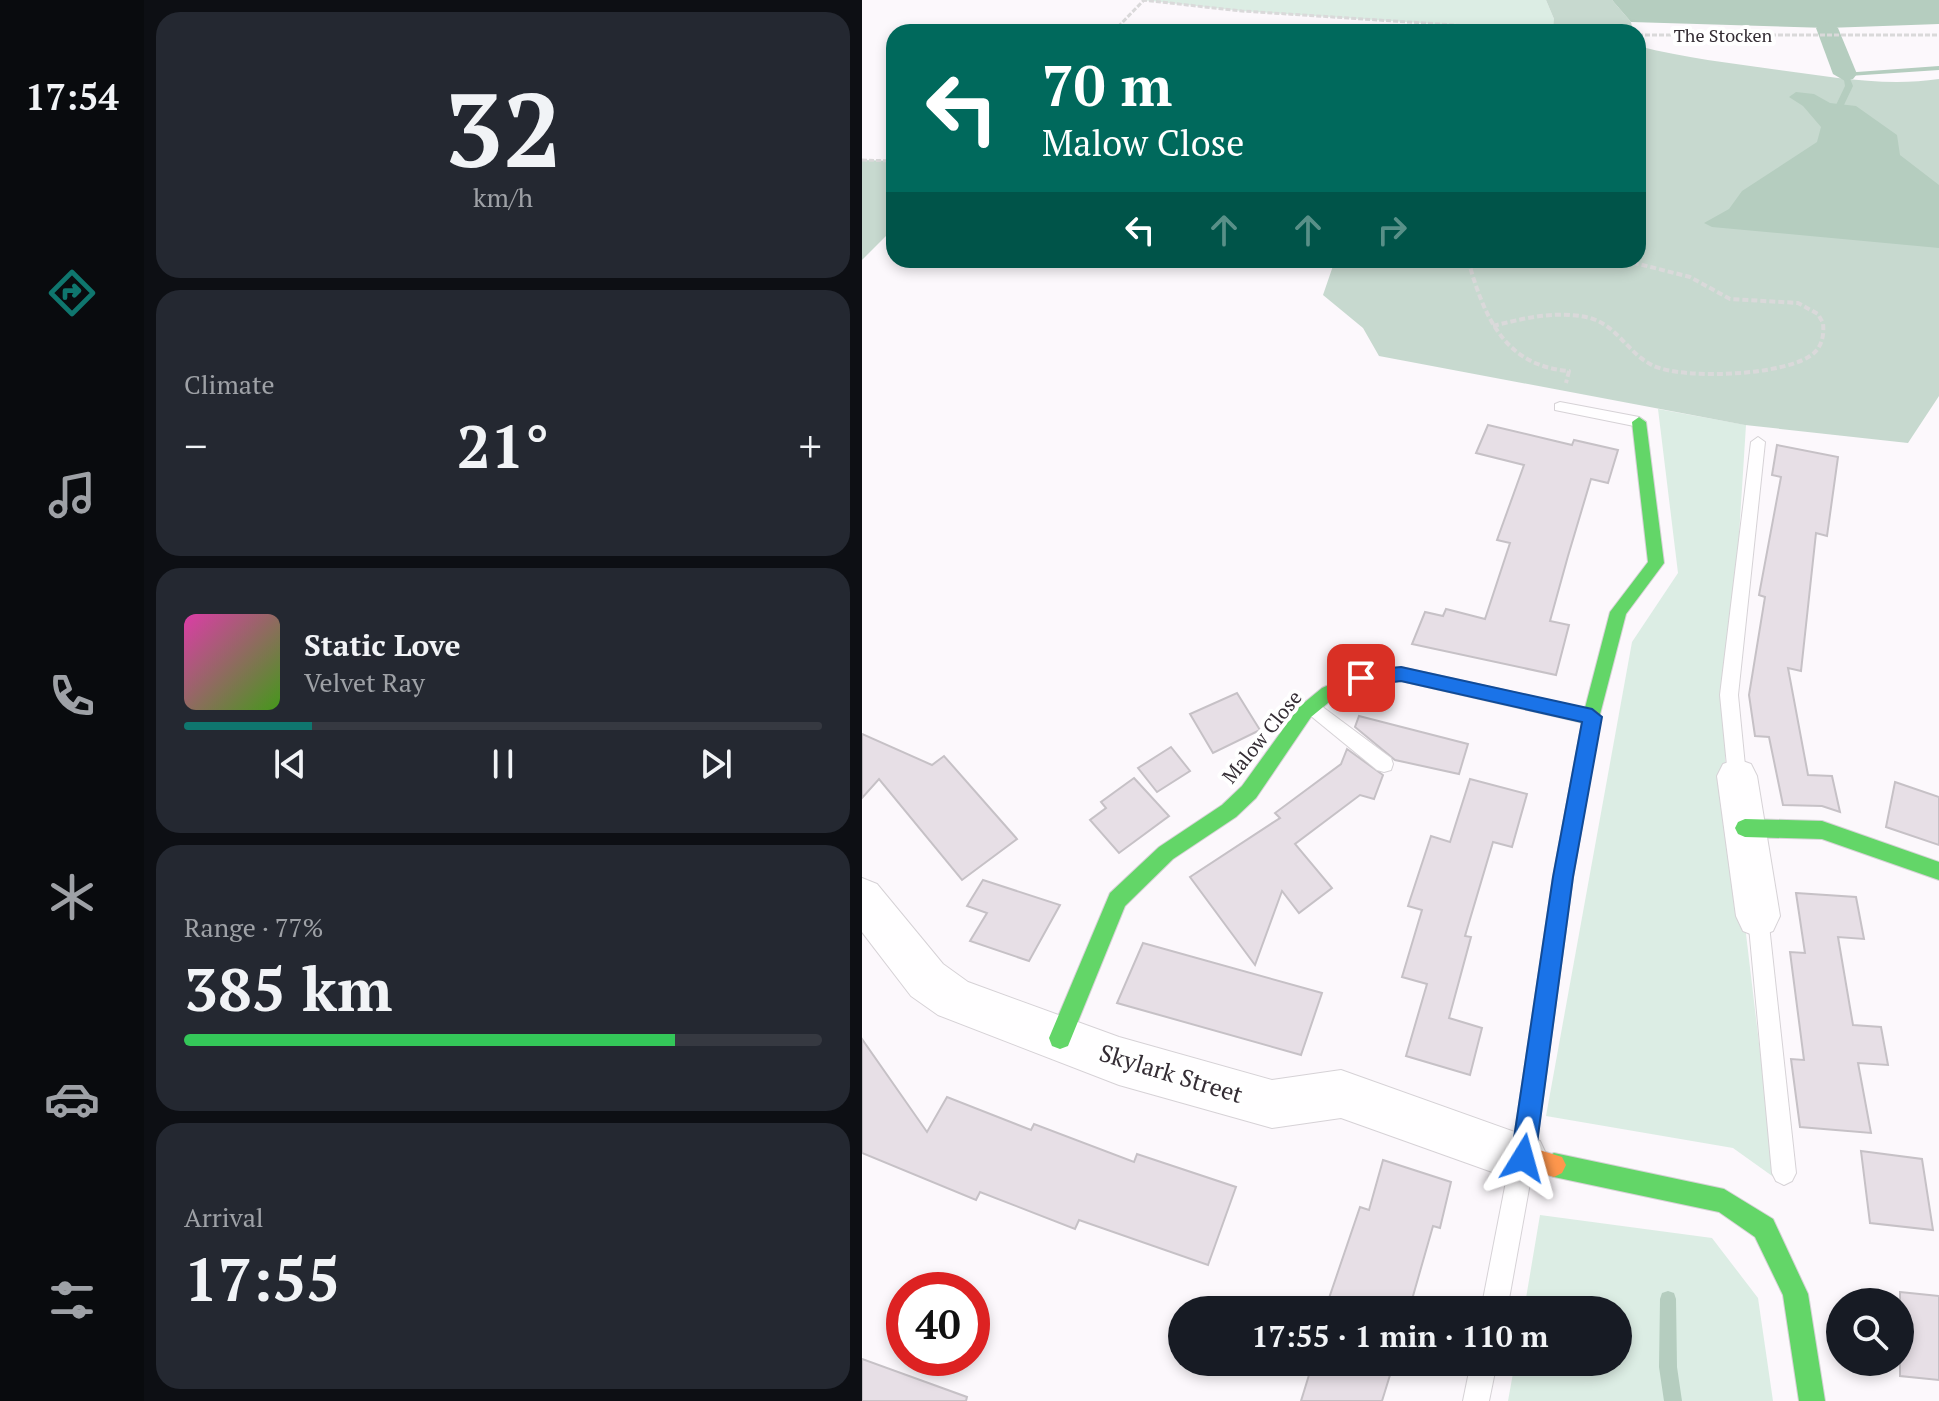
<!DOCTYPE html>
<html lang="en">
<head>
<meta charset="utf-8">
<style>
	:root { --surface:#171b24; --page:#242831; --text:#f1f3f6; --muted:#9ea1a6; --line:#363941; --accent:#0f766e }
	body { margin:0; font-family:"PT Serif",serif; background:var(--page); color:var(--text); height:100vh; display:flex; flex-direction:column; font-size:30px; white-space:nowrap }
	* { box-sizing:border-box; margin:0 }
	p { font-size:26px; color:var(--muted) }
	.icon { flex:none; width:44px; height:44px; fill:none; stroke:currentColor; stroke-width:2; stroke-linecap:round; stroke-linejoin:round }
	.map { position:relative; flex:1; overflow:hidden }
	.drawer { display:flex; flex-direction:column; gap:12px; padding:12px; background:#0d0f14; width:718px }
	.drawer>* { flex:none }
	.guide { position:absolute; left:24px; top:24px; width:760px; height:244px; border-radius:24px; box-shadow:0 4px 12px #0003; background:#00695c; color:#fff; overflow:hidden }
	.buttons { position:absolute; left:964px; top:1288px; display:grid; gap:16px }
	.buttons a { display:grid; place-items:center; width:88px; height:88px; border-radius:50%; background:var(--surface); box-shadow:0 4px 12px #0003; font-size:40px }
	.speed { position:absolute; left:24px; top:1272px; display:flex; gap:16px; font-size:40px; font-weight:700; text-align:center }
	.speed>* { display:grid; place-content:center; width:104px; height:104px; border-radius:50%; background:var(--surface); box-shadow:0 4px 12px #0003; line-height:1 }
	.speed .limit { border:12px solid #d22; background:#fff; color:#111 }
	.pin { position:absolute; display:grid; place-items:center; width:68px; height:68px; color:#fff; margin:-34px; border-radius:16px; box-shadow:0 4px 12px #0006 }
	.me { position:absolute; width:88px; margin:-44px; rotate:8deg; stroke-linejoin:round; filter:drop-shadow(0 0 6px #0008) }
	.turn { display:flex; align-items:center; gap:28px; height:168px; padding:0 24px; font-size:36px }
	.turn .icon { width:104px; height:104px; stroke-width:2.5 }
	.turn b { display:block; font-size:56px; line-height:68px }
	.lanes { display:flex; align-items:center; height:76px; padding:0 24px; background:#0003; justify-content:center; gap:40px; direction:ltr }
	.lanes .off { opacity:.35 }
	.big { font-size:60px; font-weight:700; line-height:1.1 }
	.drawer .card { flex:1; display:flex; flex-direction:column; justify-content:center; gap:12px; min-width:0; padding:0 28px; border-radius:24px; background:var(--page) }
	.drawer .dial { align-items:center; gap:0 }
	.dial b { font-size:104px; line-height:1 }
	.song { display:flex; align-items:center; gap:24px }
	.cover { width:96px; height:96px; border-radius:12px; background:linear-gradient(135deg,hsl(320 70% 55%),hsl(100 70% 35%)) }
	.played { height:8px; border-radius:4px; background:linear-gradient(90deg,var(--accent) 20%,var(--line) 20%) }
	.keys { display:flex; justify-content:space-around; direction:ltr }
	.heat { display:flex; justify-content:space-between; align-items:center; font-size:44px; direction:ltr }
	.charge { height:12px; border-radius:6px; background:linear-gradient(90deg,#34c759 77%,var(--line) 0) }
	.trip { position:absolute; left:306px; top:1296px; width:464px; height:80px; border-radius:40px; background:var(--surface); box-shadow:0 4px 12px #0003; font-weight:700; line-height:80px; text-align:center }
	main { display:flex; flex:1; min-height:0 }
	.menu { display:flex; flex-direction:column; width:144px; justify-content:space-around; align-items:center; background:#090b0e; color:var(--muted) }
	.menu .icon { width:56px; height:56px }
	.menu .on { color:var(--accent) }
	.menu b { font-size:36px; color:var(--text) }
	.map>svg:first-child { display:block }
	.green { fill:#dcede4 }
	.forest { fill:#c7d9cf }
	.water { fill:#b5cdbf }
	.lines { fill:none; stroke-linecap:round; stroke-linejoin:round }
	.stream { fill:#b5cdbf; fill-rule:evenodd }
	.canal { fill:#b5cdbf; fill-rule:evenodd }
	.building { fill:#e7dfe6; stroke:#c6c1c6; stroke-width:2 }
	.lane-casing { stroke:#d6d2d6; stroke-width:2 }
	.street-casing { stroke:#d6d2d6; stroke-width:2 }
	.fast-casing { stroke:#d6d2d6; stroke-width:2 }
	.slow-casing { stroke:#d6d2d6; stroke-width:2 }
	.path-far1 { stroke:#dad9da; stroke-width:3; stroke-dasharray:5 2; stroke-linecap:butt }
	.path { stroke:#dad9da; stroke-width:4; stroke-dasharray:6 3; stroke-linecap:butt }
	.lane { fill:#fffeff; fill-rule:evenodd }
	.street { fill:#fffeff; fill-rule:evenodd }
	.fast { fill:#63d668; fill-rule:evenodd }
	.slow { fill:#ff974d; fill-rule:evenodd }
	.route { fill:#1a73e8; stroke:#114b97; stroke-width:2 }
	.labels { text-anchor:middle; stroke-width:8; stroke-linejoin:round; paint-order:stroke }
	.far-street-label { font-size:18px; fill:#342d34; stroke:#fff }
	.street-label { font-size:20px; fill:#342d34; stroke:#fff }
	.near-street-label { font-size:24px; fill:#342d34; stroke:#fff }
</style>
</head>
<body>
<main>
<nav class="menu">
<b>17:54</b>
<svg class="icon on" aria-label="directions" viewBox="0 0 24 24"><path d="M12 3l9 9-9 9-9-9zM9 14v-3h6M13 9l2 2-2 2"/></svg>
<svg class="icon" aria-label="music" viewBox="0 0 24 24"><path d="M9 18V5l10-2v13"/><circle cx="6" cy="18" r="3"/><circle cx="16" cy="16" r="3"/></svg>
<svg class="icon" aria-label="phone" viewBox="0 0 24 24"><path d="M5 4h4l2 5-3 2q2 4 5 5l2-3 5 2v4C11 20 4 13 5 4z"/></svg>
<svg class="icon" aria-label="climate" viewBox="0 0 24 24"><path d="M12 3v18M4 7l16 10M4 17L20 7"/></svg>
<svg class="icon" aria-label="car" viewBox="0 0 24 24"><path d="M5 17H2v-5l4-1 3-4h7l3 4 3 1v5h-3M9 17h6M6 11h13"/><circle cx="7" cy="17" r="2"/><circle cx="17" cy="17" r="2"/></svg>
<svg class="icon" aria-label="filters" viewBox="0 0 24 24"><path d="M4 7h16M4 17h16"/><circle cx="9" cy="7" r="2"/><circle cx="15" cy="17" r="2"/></svg>
</nav>
<section class="drawer">
<div class="card dial"><b>32</b><p>km/h</p></div>
<div class="card"><p>Climate</p>
<div class="heat"><a>−</a><b class="big">21°</b><a>+</a></div>
</div>
<div class="card">
<div class="song"><i class="cover"></i><div><b>Static Love</b><p>Velvet Ray</p></div></div>
<div class="played"></div>
<div class="keys"><svg class="icon" aria-label="previous" viewBox="0 0 24 24"><path d="M18 5L8 12l10 7zM5 5v14"/></svg><svg class="icon" aria-label="pause" viewBox="0 0 24 24"><path d="M8 5v14M16 5v14"/></svg><svg class="icon" aria-label="next" viewBox="0 0 24 24"><path d="M6 5l10 7-10 7zM19 5v14"/></svg></div>
</div>
<div class="card"><p>Range · 77%</p><b class="big">385 km</b><div class="charge"></div></div>
<div class="card"><p>Arrival</p><b class="big">17:55</b></div>
</section>
<div class="map">
<svg width="1077" height="1401" viewBox="0 0 1077 1401">
	<rect width="100%" height="100%" fill="#fcf8fc"/>
	<g class="green">
		<path d="M280,0H684L692,19V32L380,11Z"/>
		<path d="M796,409L884,425L863,757L913,1178L871,1148L684,1116L770,642L816,573Z"/>
		<path d="M678,1215L850,1238L896,1298L911,1401H646L653,1362H756V1310H662Z"/>
	</g>
	<g class="forest">
		<path d="M684,0H750L769,22L771,32H691L692,19Z"/>
		<path d="M776,46C822,58 869,63 917,70C970,77 1024,87 1077,79V396L1046,443L883,425L517,356L501,328L461,295L473,260H776Z"/>
		<path d="M0,160L32,161V228L0,260Z"/>
	</g>
	<g class="water">
		<path d="M750,0H1077V24L965,28L769,22Z"/>
		<path d="M934,92L952,94L968,103L994,106L1035,135L1038,155L1077,185V248L850,227L842,223L867,209L880,191L955,142L959,127L941,106L927,97Z"/>
	</g>
	<g class="lines">
		<g class="stream">
			<path d="M1077,66V70L987,76L991,86L981,107L974,105L983,86L981,73Z"/>
			<path d="M806,1291L812,1293L814,1299L815,1367L820,1401H802L797,1367L798,1299L800,1293Z"/>
		</g>
		<path class="canal" d="M965,21L976,28L995,74L991,79L983,81L971,74L954,28Z"/>
	</g>
	<g class="building">
		<path d="M626,425L710,445L712,440L756,450L746,483L729,479L706,556L688,621L707,625L694,675L550,644L563,612L581,616L584,609L623,619L648,543L635,540L662,465L614,453Z"/>
		<path d="M915,445L976,457L965,536L954,533L939,671L926,668L946,775L970,776L978,812L960,806L921,805L907,737L893,736L887,695L903,597L897,595L919,477L910,475Z"/>
		<path d="M375,693L398,730L351,753L328,714Z"/>
		<path d="M497,716L606,744L597,774L533,760L493,727Z"/>
		<path d="M0,734L70,765L82,756L155,839L100,880L17,779L0,798Z"/>
		<path d="M309,747L328,771L295,792L276,768Z"/>
		<path d="M485,749L521,775L512,799L498,795L433,844L470,888L437,913L420,891L393,965L328,877L418,818L413,813L479,764Z"/>
		<path d="M272,778L307,816L257,853L228,820L244,808L239,802Z"/>
		<path d="M608,779L665,794L650,847L631,842L603,936L609,937L587,1018L620,1028L608,1075L544,1056L565,984L540,977L560,910L546,906L569,836L588,842Z"/>
		<path d="M1033,782L1077,797V845L1024,827Z"/>
		<path d="M121,880L198,905L167,961L108,941L125,913L105,906Z"/>
		<path d="M934,893L994,897L1002,939L976,937L991,1025L1019,1027L1026,1065L996,1063L1009,1133L938,1127L929,1059L942,1060L928,952L943,953Z"/>
		<path d="M281,943L460,993L439,1055L255,1003Z"/>
		<path d="M0,1039L65,1132L85,1097L169,1130L172,1124L272,1162L275,1154L374,1187L346,1265L217,1220L213,1229L118,1192L114,1200L0,1153Z"/>
		<path d="M999,1151L1060,1159L1071,1230L1008,1223Z"/>
		<path d="M521,1160L589,1182L578,1228L571,1226L547,1310H463L498,1207L507,1210Z"/>
		<path d="M1038,1292L1077,1296V1380L1038,1376Z"/>
		<path d="M0,1359L105,1397L104,1401H0Z"/>
		<path d="M451,1362H532L520,1401H439Z"/>
	</g>
	<g class="lines">
		<defs>
			<g id="lane">
				<path d="M698,402L777,417L784,422L777,427L693,410V404Z"/>
				<path d="M896,437L903,442L876,695L884,776L882,782L875,784L868,782L866,776L858,695L889,442Z"/>
				<path d="M450,699L529,758L531,764L529,770L522,772L515,770L444,712L441,707L444,702Z"/>
				<path d="M896,906L903,909L906,916L934,1173L930,1181L922,1185L914,1181L910,1173L886,916L889,909Z"/>
				<path d="M660,1149L668,1153L672,1161L645,1310H619L648,1161L652,1153Z"/>
				<path d="M609,1362H635L627,1401H601Z"/>
			</g>
			<g id="street">
				<path d="M875,759L889,764L895,776L918,916L911,931L896,937L881,931L874,916L855,776L861,764Z"/>
				<path d="M0,878L15,884L81,964L106,982L257,1037L410,1080L479,1070L678,1141L686,1158L678,1175L661,1183L479,1118L410,1128L257,1085L76,1015L49,996L0,932Z"/>
			</g>
			<g id="fast">
				<path d="M777,417L784,422L802,563L764,614L736,722L730,725L539,681L501,685L472,698L449,717L394,798L374,817L311,859L263,906L206,1046L198,1049L190,1046L187,1038L248,893L297,847L360,805L380,786L437,707L460,688L499,671L539,667L723,708L748,612L786,562L770,422Z"/>
				<path d="M883,819L960,821L1077,862V880L960,839L883,837L876,834L873,828L876,822Z"/>
				<path d="M692,1153L862,1189L911,1219L946,1294L963,1401H937L921,1295L893,1237L857,1212L692,1177L684,1173L680,1165L684,1157Z"/>
			</g>
			<path id="slow" d="M730,709L736,712L739,717L711,877L674,1149L700,1157L704,1165L700,1173L692,1177L653,1166L649,1158L691,877L721,717L724,712Z"/>
		</defs>
		<use href="#lane" class="lane-casing"/>
		<use href="#street" class="street-casing"/>
		<use href="#fast" class="fast-casing"/>
		<use href="#slow" class="slow-casing"/>
		<g class="path-far1">
			<path d="M280,0L380,11L698,32"/>
			<path d="M251,32L282,0"/>
			<path d="M776,35H1077"/>
			<path d="M0,160L32,161"/>
		</g>
		<g class="path">
			<path d="M606,260C622,316 642,366 707,371L704,383"/>
			<path d="M631,326C662,318 696,310 728,318C756,326 767,355 792,366C822,380 929,376 953,352C961,344 962,333 961,323L956,314L936,303L868,299L828,277L761,260"/>
		</g>
		<use href="#lane" class="lane"/>
		<use href="#street" class="street"/>
		<use href="#fast" class="fast"/>
		<use href="#slow" class="slow"/>
	</g>
	<path class="route" d="M539,667L730,709L740,717L711,877L673,1158L669,1166L661,1170L652,1166L649,1158L691,877L720,722L539,681L499,686L490,678L499,671Z"/>
	<g class="labels">
		<g class="far-street-label">
			<text x="861" y="42">The Stocken</text>
		</g>
		<g class="street-label">
			<text transform="translate(400 737) rotate(-51)" y="7">Malow Close</text>
		</g>
		<g class="near-street-label">
			<text transform="translate(309 1074) rotate(17)" y="8">Skylark Street</text>
		</g>
	</g>
</svg>
<div class="buttons">
<a><svg class="icon" aria-label="search" viewBox="0 0 24 24"><circle cx="10" cy="10" r="6"/><path d="M15 15l6 6"/></svg></a>
</div>
<div class="speed"><div class="limit">40</div></div>
<div class="pin" style="left:499px;top:678px;background:#d93025"><svg class="icon" aria-label="arrive" viewBox="0 0 24 24"><path d="M6 21V4h12l-3 4 3 4H6"/></svg></div>
<svg class="me" style="left:661px;top:1158px" viewBox="-20 -20 40 40"><path d="M0-17L14 15 0 8-14 15z" fill="#1a73e8" stroke="#fff" stroke-width="4"/></svg>
<div class="trip">17:55 · 1 min · 110 m</div>
<div class="guide">
<div class="turn"><svg class="icon" aria-label="left" viewBox="0 0 24 24"><path d="M17 20v-9H6M10 6l-5 5 5 5"/></svg><div><b>70 m</b>Malow Close</div></div>
<div class="lanes"><svg class="icon" aria-label="left" viewBox="0 0 24 24"><path d="M17 20v-9H6M10 6l-5 5 5 5"/></svg><svg class="icon off" aria-label="ahead" viewBox="0 0 24 24"><path d="M12 20V5M6 11l6-6 6 6"/></svg><svg class="icon off" aria-label="ahead" viewBox="0 0 24 24"><path d="M12 20V5M6 11l6-6 6 6"/></svg><svg class="icon off" aria-label="right" viewBox="0 0 24 24"><path d="M7 20v-9h11M14 6l5 5-5 5"/></svg></div>
</div>
</div>
</main>
</body>
</html>
